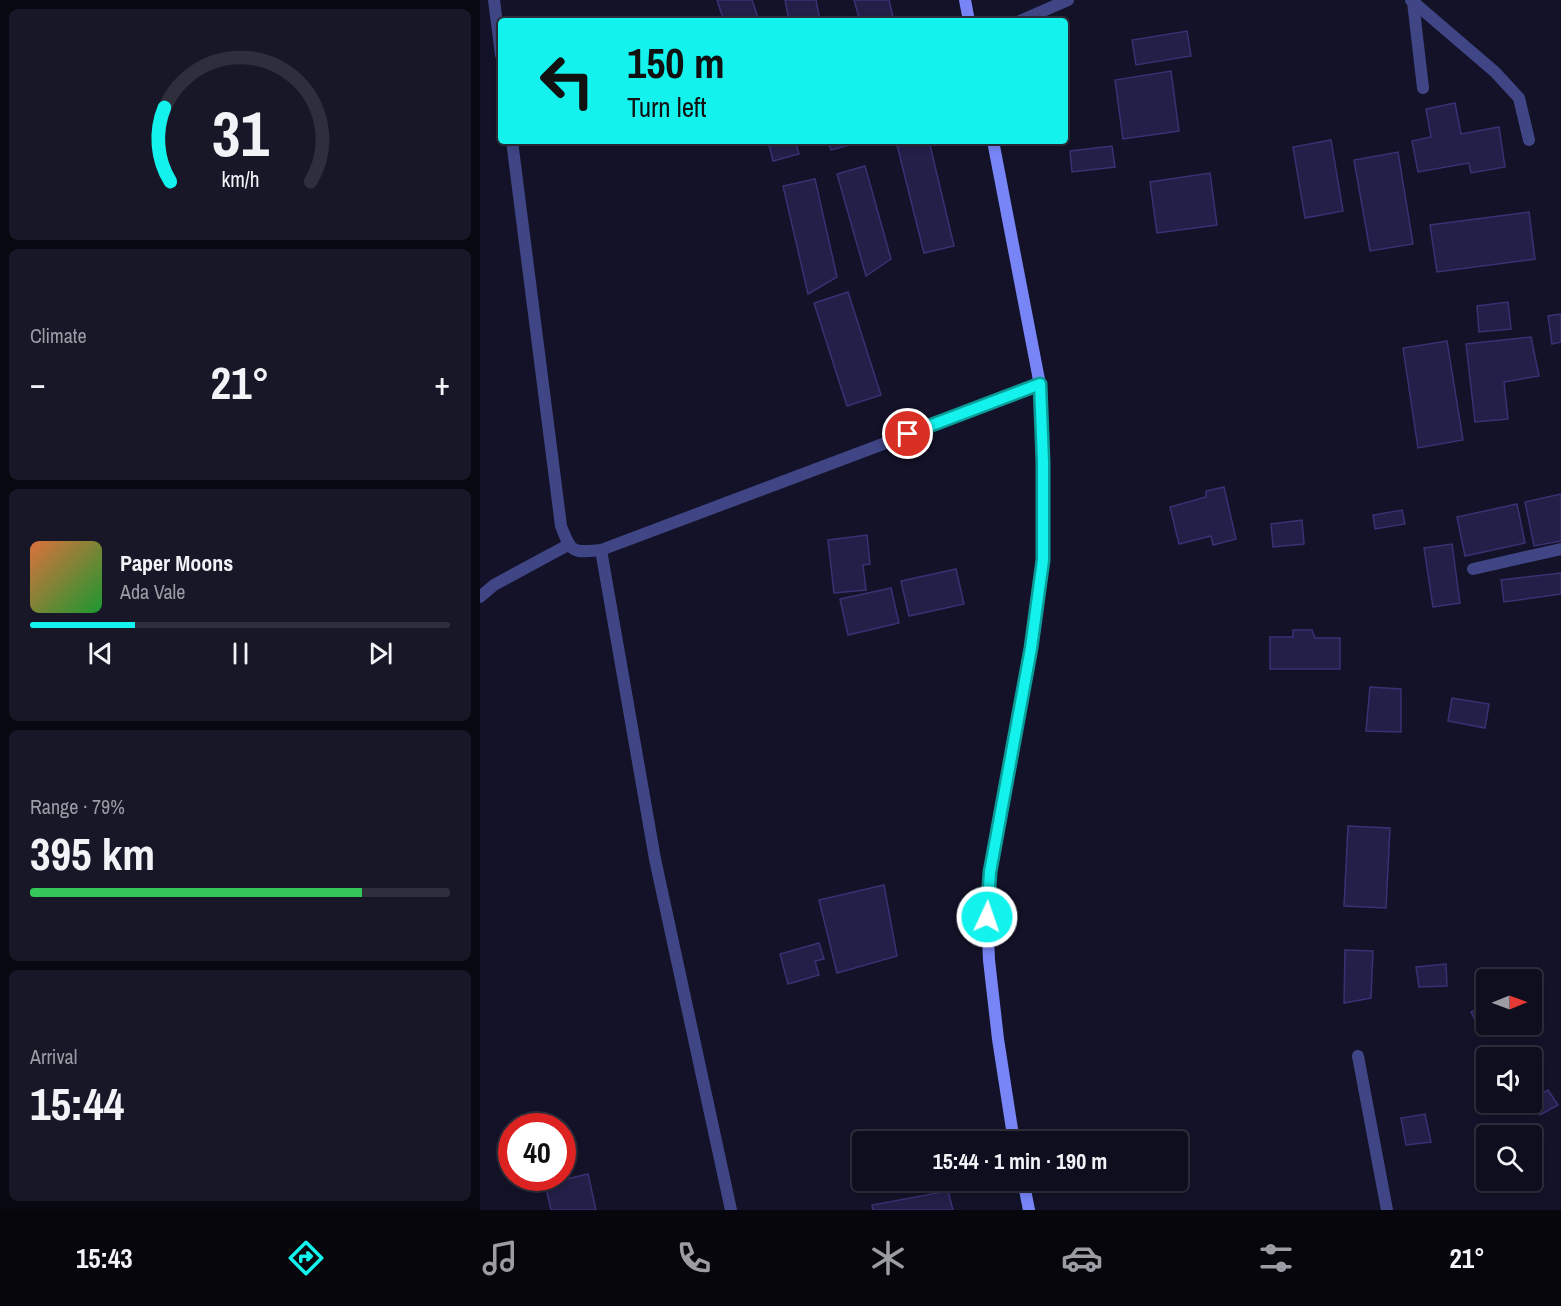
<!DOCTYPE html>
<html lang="en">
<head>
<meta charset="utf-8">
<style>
	:root { --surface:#0e0e1e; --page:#171727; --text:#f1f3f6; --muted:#9b9ca4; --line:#2e2e3c; --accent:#13f2ec }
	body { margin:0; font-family:"Archivo Narrow",sans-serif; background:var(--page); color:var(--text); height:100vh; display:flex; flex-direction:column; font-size:22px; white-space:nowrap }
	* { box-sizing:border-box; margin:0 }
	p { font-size:20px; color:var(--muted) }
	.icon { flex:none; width:33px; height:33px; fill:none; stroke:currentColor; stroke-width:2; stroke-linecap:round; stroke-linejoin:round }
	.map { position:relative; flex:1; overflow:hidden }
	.details { display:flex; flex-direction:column; gap:9px; padding:9px; background:#080810; width:480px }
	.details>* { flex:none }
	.guide { position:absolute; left:18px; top:18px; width:570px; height:126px; border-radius:6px; box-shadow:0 3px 9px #0003,0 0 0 2px var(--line); background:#13f2ec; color:#111; overflow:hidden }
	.needle { width:39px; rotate:89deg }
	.buttons { position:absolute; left:996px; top:969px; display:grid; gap:12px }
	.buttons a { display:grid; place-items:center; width:66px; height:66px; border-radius:6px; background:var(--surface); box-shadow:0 3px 9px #0003,0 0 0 2px var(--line); font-size:30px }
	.speed { position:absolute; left:18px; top:1113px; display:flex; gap:12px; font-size:30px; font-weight:700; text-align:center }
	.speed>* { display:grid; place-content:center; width:78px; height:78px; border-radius:50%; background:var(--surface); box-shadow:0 3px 9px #0003,0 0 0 2px var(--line); line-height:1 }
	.speed .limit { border:9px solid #d22; background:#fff; color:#111 }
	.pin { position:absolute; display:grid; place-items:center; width:51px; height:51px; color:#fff; margin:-26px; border:3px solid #fff; border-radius:50%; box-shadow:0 2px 6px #0007 }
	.me { position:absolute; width:66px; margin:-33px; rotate:3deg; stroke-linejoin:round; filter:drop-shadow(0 0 4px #0008) }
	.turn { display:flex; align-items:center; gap:21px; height:126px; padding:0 30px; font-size:27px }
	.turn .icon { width:78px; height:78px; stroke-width:2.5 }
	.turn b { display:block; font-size:42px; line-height:51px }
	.big { font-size:45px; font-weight:700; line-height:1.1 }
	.details .widget { flex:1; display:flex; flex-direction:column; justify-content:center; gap:9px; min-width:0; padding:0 21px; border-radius:9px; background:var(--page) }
	.details .dial { align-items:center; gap:0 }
	.dial svg { height:156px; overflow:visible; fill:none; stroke:var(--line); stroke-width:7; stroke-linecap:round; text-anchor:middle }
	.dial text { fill:var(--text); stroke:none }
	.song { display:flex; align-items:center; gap:18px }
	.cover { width:72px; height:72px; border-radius:9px; background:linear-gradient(135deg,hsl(20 70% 55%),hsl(130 70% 35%)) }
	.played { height:6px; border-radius:3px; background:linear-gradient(90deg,var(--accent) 25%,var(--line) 25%) }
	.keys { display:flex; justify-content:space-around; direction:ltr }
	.heat { display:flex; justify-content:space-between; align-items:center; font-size:33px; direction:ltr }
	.charge { height:9px; border-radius:4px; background:linear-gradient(90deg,#34c759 79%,var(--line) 0) }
	.trip { position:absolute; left:372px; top:1131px; width:336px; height:60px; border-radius:6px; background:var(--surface); box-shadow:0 3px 9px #0003,0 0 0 2px var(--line); font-weight:700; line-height:60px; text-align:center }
	.dock { display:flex; height:96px; justify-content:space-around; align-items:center; background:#06060c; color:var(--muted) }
	.dock .icon { width:42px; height:42px }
	.dock .current { color:var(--accent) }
	.dock b { font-size:27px; color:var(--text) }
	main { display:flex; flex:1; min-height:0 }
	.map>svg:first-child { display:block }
	.building { fill:#221f48; stroke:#373273; stroke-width:1.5 }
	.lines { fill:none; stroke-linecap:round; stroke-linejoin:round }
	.street { stroke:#404685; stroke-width:12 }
	.secondary { stroke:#7885f7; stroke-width:12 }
	.route-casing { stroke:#0c9d99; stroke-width:15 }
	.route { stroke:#13f2ec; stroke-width:10 }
</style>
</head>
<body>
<main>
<section class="details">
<div class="widget dial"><svg viewBox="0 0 100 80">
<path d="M14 69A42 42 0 1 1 86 69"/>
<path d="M14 69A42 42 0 0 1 11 31" stroke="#13f2ec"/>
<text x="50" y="56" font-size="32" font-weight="700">31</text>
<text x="50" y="72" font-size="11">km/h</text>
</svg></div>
<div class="widget"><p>Climate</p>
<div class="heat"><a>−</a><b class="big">21°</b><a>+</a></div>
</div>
<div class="widget">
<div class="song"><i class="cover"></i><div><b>Paper Moons</b><p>Ada Vale</p></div></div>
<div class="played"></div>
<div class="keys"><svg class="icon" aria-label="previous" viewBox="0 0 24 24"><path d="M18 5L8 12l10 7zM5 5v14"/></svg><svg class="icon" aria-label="pause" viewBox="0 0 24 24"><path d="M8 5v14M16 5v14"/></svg><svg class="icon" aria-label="next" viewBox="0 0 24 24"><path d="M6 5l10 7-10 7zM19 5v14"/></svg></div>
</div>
<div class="widget"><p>Range · 79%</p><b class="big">395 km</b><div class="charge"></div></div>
<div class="widget"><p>Arrival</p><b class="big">15:44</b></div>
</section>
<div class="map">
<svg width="1081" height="1210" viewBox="0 0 1081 1210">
	<rect width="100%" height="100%" fill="#131228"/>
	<g class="building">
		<path d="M237,0H272L279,21H244Z"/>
		<path d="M305,0H336L340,21H309Z"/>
		<path d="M374,0H409L414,21H380Z"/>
		<path d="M707,31L711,56L656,65L652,40Z"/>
		<path d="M691,71L699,131L643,139L635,80Z"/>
		<path d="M975,103L981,134L1019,127L1025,167L991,173L989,163L938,172L932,141L951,137L946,109Z"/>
		<path d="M851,140L863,211L825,218L813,147Z"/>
		<path d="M288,141H315L319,154L293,161Z"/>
		<path d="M348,141H375L376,143L351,150Z"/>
		<path d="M416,141H449L474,246L444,253Z"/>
		<path d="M632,146L635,167L592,172L590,151Z"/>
		<path d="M918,152L933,244L890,251L874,160Z"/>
		<path d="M385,166L411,259L386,276L357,174Z"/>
		<path d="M730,173L737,225L677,233L670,182Z"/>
		<path d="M335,179L357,277L328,294L303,186Z"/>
		<path d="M1049,212L1055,259L957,272L950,225Z"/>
		<path d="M368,292L401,395L367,406L334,303Z"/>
		<path d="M1028,302L1031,329L999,332L997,306Z"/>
		<path d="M1081,314V342L1072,344L1068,316Z"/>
		<path d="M1051,337L1059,376L1024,382L1028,419L995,422L986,344Z"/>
		<path d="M967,341L983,440L938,448L923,348Z"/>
		<path d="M744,487L756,539L733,545L731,536L699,544L690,507L726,497V491Z"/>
		<path d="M1081,494V541L1054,546L1045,502Z"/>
		<path d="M1037,504L1045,543L985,556L977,517Z"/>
		<path d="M922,510L925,524L895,529L893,515Z"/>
		<path d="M822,520L824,544L793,547L791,524Z"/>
		<path d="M387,535L390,564L383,565L386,590L354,593L348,540Z"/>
		<path d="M972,544L980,603L953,607L944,548Z"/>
		<path d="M476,569L484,604L429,616L421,581Z"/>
		<path d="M1081,573V594L1024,602L1021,580Z"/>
		<path d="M411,588L419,623L368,635L360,599Z"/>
		<path d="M813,630H832L835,638H860V669H790V637H813Z"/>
		<path d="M890,687L921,689V732L886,731Z"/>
		<path d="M972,698L1009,704L1005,728L968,721Z"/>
		<path d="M868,826L910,828L906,908L864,906Z"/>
		<path d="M404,885L417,956L357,973L339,900Z"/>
		<path d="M339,943L344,959L335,961L339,975L308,984L300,954Z"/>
		<path d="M865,950L893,951L891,998L864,1003Z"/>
		<path d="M966,964L967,986L939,987L936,967Z"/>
		<path d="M1003,1007L1006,1015L996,1022L991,1012Z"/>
		<path d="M1068,1090L1078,1105L1060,1115L1052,1099Z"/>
		<path d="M945,1114L951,1142L926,1145L921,1118Z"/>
		<path d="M108,1174L116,1210H71L65,1184Z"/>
		<path d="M468,1191L473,1210H393L392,1205Z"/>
	</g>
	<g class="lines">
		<g class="street">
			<path d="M14,0L21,55"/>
			<path d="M931,0L1015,72L1039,98L1049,140"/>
			<path d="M933,2L943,88"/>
			<path d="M540,21L588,0"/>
			<path d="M32,141L81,526C91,553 93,553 121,550L560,385"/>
			<path d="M121,550L175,859L251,1210"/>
			<path d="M993,569L1081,549"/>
			<path d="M0,597L14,585L88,545"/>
			<path d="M878,1056L907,1210"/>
		</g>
		<g class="secondary">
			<path d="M485,0L489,21"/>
			<path d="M513,141L560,385L563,462V560L551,648L510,872L507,917L509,960L518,1039L534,1142"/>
			<path d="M543,1180L549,1210"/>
		</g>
	</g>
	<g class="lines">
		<defs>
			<path id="route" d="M428,434L560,384L563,462V560L551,648L510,872L507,917"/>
		</defs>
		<use href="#route" class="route-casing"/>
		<use href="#route" class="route"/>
	</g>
</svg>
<div class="buttons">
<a><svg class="needle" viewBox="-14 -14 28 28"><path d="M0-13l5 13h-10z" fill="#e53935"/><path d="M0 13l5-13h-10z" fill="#9b9ca4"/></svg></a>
<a><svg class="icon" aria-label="sound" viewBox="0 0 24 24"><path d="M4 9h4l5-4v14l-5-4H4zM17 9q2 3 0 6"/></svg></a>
<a><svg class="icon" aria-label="search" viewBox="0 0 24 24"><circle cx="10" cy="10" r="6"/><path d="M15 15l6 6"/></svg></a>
</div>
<div class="speed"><div class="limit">40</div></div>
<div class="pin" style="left:428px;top:434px;background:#d93025"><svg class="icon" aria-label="arrive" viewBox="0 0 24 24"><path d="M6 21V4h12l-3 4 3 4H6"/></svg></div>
<svg class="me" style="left:507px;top:917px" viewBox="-20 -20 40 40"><circle r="17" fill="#13f2ec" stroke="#fff" stroke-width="3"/><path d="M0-11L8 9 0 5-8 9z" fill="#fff"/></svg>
<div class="trip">15:44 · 1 min · 190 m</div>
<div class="guide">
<div class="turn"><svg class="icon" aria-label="left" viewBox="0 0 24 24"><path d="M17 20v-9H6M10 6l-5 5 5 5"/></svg><div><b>150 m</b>Turn left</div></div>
</div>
</div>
</main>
<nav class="dock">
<b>15:43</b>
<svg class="icon current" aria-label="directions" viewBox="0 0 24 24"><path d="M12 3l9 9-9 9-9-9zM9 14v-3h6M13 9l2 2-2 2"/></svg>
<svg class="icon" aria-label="music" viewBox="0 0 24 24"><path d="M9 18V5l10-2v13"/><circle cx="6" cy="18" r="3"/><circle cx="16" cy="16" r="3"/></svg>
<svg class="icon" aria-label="phone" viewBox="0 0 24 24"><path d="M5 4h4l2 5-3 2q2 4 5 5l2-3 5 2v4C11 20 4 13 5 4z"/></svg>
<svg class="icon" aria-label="climate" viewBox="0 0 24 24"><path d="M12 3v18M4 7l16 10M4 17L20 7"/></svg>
<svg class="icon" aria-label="car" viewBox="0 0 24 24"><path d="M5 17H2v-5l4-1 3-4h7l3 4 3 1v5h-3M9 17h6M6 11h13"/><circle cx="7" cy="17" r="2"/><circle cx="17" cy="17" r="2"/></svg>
<svg class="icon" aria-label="filters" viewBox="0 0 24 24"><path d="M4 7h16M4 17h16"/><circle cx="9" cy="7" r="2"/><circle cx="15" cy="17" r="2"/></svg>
<b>21°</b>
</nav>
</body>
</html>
